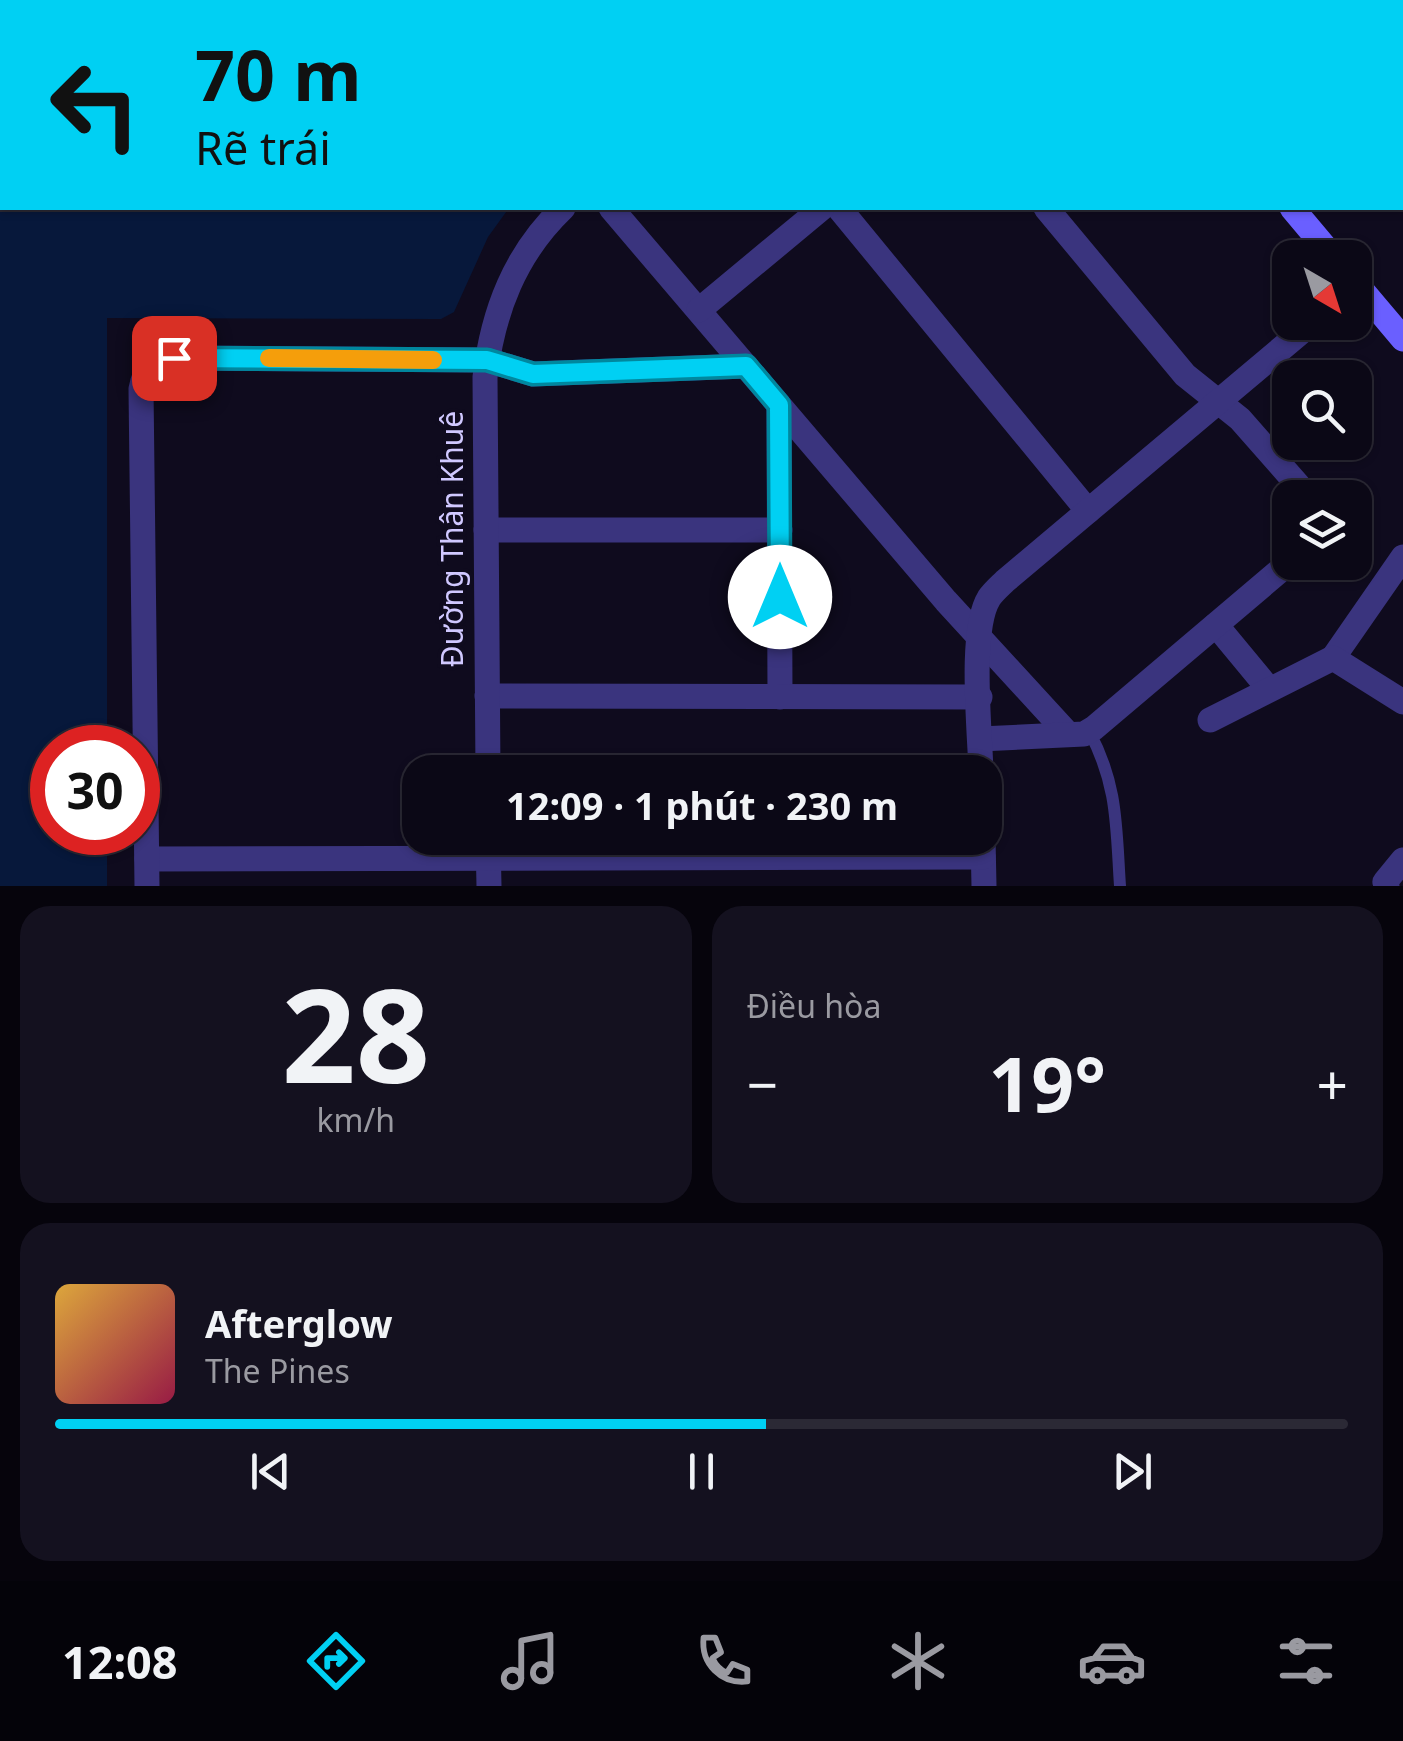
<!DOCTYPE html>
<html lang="vi">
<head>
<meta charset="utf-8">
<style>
	:root { --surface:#0b0816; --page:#14111f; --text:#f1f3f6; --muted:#9a9aa1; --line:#2b2935; --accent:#00d0f3 }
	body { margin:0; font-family:"Noto Sans",sans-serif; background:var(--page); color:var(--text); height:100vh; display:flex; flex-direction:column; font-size:38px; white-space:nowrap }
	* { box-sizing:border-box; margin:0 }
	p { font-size:32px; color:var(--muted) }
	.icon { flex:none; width:55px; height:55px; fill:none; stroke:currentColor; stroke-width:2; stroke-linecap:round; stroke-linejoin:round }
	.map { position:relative; height:886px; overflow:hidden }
	.drawer { display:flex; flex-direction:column; gap:20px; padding:20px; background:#06040c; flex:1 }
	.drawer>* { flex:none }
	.hud { position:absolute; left:0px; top:0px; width:1405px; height:210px; box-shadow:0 2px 8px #0004,0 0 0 2px var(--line); background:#00d0f3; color:#111; overflow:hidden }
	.needle { width:65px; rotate:141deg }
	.fabs { position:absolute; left:1272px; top:240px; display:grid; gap:20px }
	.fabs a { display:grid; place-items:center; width:100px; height:100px; border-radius:20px; background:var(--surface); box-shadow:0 2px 8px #0004,0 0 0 2px var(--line); font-size:50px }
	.speed { position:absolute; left:30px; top:725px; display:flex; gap:20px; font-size:50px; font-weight:700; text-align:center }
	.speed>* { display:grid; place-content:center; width:130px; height:130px; border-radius:50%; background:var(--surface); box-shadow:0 2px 8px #0004,0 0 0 2px var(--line); line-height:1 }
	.speed .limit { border:15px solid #d22; background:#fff; color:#111 }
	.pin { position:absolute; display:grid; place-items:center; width:85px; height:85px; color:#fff; margin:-42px; border-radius:20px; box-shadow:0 5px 15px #0006 }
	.me { position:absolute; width:110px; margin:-55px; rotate:0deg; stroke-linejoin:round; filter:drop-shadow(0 0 8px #0008) }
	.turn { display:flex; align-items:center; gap:35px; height:210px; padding:0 30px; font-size:45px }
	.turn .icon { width:130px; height:130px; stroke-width:2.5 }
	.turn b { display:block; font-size:70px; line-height:85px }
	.big { font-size:75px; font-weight:700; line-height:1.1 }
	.drawer .widget { flex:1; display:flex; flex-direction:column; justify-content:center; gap:15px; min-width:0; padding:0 35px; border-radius:30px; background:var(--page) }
	.drawer .dial { align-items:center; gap:0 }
	.dial b { font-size:130px; line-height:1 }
	.song { display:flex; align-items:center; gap:30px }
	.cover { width:120px; height:120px; border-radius:15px; background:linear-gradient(135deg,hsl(40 70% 55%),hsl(340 70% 35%)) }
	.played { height:10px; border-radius:5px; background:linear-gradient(90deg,var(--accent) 55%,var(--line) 55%) }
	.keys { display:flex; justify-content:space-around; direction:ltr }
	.heat { display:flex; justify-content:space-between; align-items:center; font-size:55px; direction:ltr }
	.drawer .tiles { flex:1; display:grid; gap:20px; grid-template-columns:1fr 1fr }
	.widget:last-child { grid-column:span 2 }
	.trip { position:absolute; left:402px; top:755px; width:600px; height:100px; border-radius:30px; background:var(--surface); box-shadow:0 2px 8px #0004,0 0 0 2px var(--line); font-weight:700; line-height:100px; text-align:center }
	.dock { display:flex; height:160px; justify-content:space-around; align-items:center; background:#040309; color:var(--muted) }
	.dock .icon { width:70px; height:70px }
	.dock .on { color:var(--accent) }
	.dock b { font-size:45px; color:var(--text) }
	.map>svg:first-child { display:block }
	.water { fill:#07183b }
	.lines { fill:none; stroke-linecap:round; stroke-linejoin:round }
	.service { stroke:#3a347e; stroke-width:12 }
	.minor { stroke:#3a347e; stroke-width:25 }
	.secondary { stroke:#6a5fff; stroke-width:25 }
	.route-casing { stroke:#00879e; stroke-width:25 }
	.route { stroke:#00d0f3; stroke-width:18 }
	.slow { stroke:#f59e0b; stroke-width:18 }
	.labels { text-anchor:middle; stroke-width:8; stroke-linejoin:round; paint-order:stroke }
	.street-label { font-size:30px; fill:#d0c8ff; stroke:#0f0b1e }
</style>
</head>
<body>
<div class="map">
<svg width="1403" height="886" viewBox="0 0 1403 886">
	<rect width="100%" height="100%" fill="#0f0b1e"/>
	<g class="water">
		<path d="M81,0H750L79,2Z"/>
		<path d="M0,55L2,208H509L488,237L454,312L441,319L107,318V747L52,748V832L107,833V886H0Z"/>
	</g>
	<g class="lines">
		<path class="service" d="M1089,731C1118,785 1116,826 1120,886"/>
		<g class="minor">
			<path d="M874,0L876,2"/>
			<path d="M808,2L811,0"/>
			<path d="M611,208L946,601L1068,734"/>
			<path d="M839,208L1088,511"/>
			<path d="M1046,208L1185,375L1240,419L1298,485L1304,498"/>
			<path d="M699,310L822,208"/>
			<path d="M779,405L780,697"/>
			<path d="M486,530H780"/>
			<path d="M1216,625L1264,683"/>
			<path d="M1333,658L1403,557"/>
			<path d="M487,696L980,697"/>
			<path d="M1210,720L1333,658L1403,702"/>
			<path d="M980,739L1084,734L1094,728L1290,562"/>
			<path d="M488,772L485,377C493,311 515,254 563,208"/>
			<path d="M981,772C980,732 969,630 989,598C993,592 1000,586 1005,581L1313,322"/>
			<path d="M488,838L489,886"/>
			<path d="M983,838L984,886"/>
			<path d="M147,859L983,857"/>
			<path d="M147,886L141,389C144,370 155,360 174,358L487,360L533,374L746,366"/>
			<path d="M1387,886L1385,882L1403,860"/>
		</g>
		<g class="secondary">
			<path d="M1118,0L1120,2"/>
			<path d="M1292,208L1334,258"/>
			<path d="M1355,282L1403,339"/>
		</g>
	</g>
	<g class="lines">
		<defs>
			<path id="route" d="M174,358L487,360L533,374L746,366L779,405L780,597"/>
		</defs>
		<use href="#route" class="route-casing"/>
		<use href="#route" class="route"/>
		<path class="slow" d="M269,358L433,360"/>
	</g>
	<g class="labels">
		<g class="street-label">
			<text transform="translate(453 539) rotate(-90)" y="10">Đường Thân Khuê</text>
		</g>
	</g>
</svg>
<div class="fabs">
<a><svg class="needle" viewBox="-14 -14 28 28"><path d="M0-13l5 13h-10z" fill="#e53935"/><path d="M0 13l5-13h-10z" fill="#9a9aa1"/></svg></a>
<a><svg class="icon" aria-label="search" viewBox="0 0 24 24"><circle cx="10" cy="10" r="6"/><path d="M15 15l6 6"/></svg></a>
<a><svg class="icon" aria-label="layers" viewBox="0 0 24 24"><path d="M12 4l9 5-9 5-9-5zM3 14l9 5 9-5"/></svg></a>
</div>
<div class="speed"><div class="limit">30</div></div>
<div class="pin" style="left:174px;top:358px;background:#d93025"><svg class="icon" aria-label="arrive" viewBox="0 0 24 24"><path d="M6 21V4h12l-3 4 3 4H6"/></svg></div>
<svg class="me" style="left:780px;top:597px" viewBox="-20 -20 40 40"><circle r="19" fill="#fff"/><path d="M0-13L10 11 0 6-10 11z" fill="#00d0f3"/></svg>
<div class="trip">12:09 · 1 phút · 230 m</div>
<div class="hud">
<div class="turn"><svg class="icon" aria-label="left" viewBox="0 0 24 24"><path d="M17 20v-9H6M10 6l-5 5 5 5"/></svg><div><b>70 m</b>Rẽ trái</div></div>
</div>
</div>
<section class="drawer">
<div class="tiles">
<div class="widget dial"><b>28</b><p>km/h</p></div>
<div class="widget"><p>Điều hòa</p>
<div class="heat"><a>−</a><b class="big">19°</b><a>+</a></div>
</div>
<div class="widget">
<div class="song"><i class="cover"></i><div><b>Afterglow</b><p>The Pines</p></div></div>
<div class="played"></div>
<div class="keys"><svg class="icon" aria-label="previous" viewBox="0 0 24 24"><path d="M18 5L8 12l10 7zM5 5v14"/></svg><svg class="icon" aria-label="pause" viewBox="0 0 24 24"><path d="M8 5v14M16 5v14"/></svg><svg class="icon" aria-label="next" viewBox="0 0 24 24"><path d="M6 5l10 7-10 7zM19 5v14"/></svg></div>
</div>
</div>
</section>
<nav class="dock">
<b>12:08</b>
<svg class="icon on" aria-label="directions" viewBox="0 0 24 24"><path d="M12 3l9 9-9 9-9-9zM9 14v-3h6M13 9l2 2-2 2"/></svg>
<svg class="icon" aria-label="music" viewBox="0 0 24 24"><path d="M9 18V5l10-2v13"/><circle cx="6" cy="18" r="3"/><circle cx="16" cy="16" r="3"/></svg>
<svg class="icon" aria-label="phone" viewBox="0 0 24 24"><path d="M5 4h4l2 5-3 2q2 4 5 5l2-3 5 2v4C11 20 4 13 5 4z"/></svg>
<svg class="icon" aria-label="climate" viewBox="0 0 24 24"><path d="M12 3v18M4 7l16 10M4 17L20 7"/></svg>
<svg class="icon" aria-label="car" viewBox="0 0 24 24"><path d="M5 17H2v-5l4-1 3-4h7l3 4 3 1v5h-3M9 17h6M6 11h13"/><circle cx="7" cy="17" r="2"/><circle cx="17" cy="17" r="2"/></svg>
<svg class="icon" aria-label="filters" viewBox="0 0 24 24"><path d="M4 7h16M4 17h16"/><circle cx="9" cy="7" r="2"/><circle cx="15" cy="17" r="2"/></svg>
</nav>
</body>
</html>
